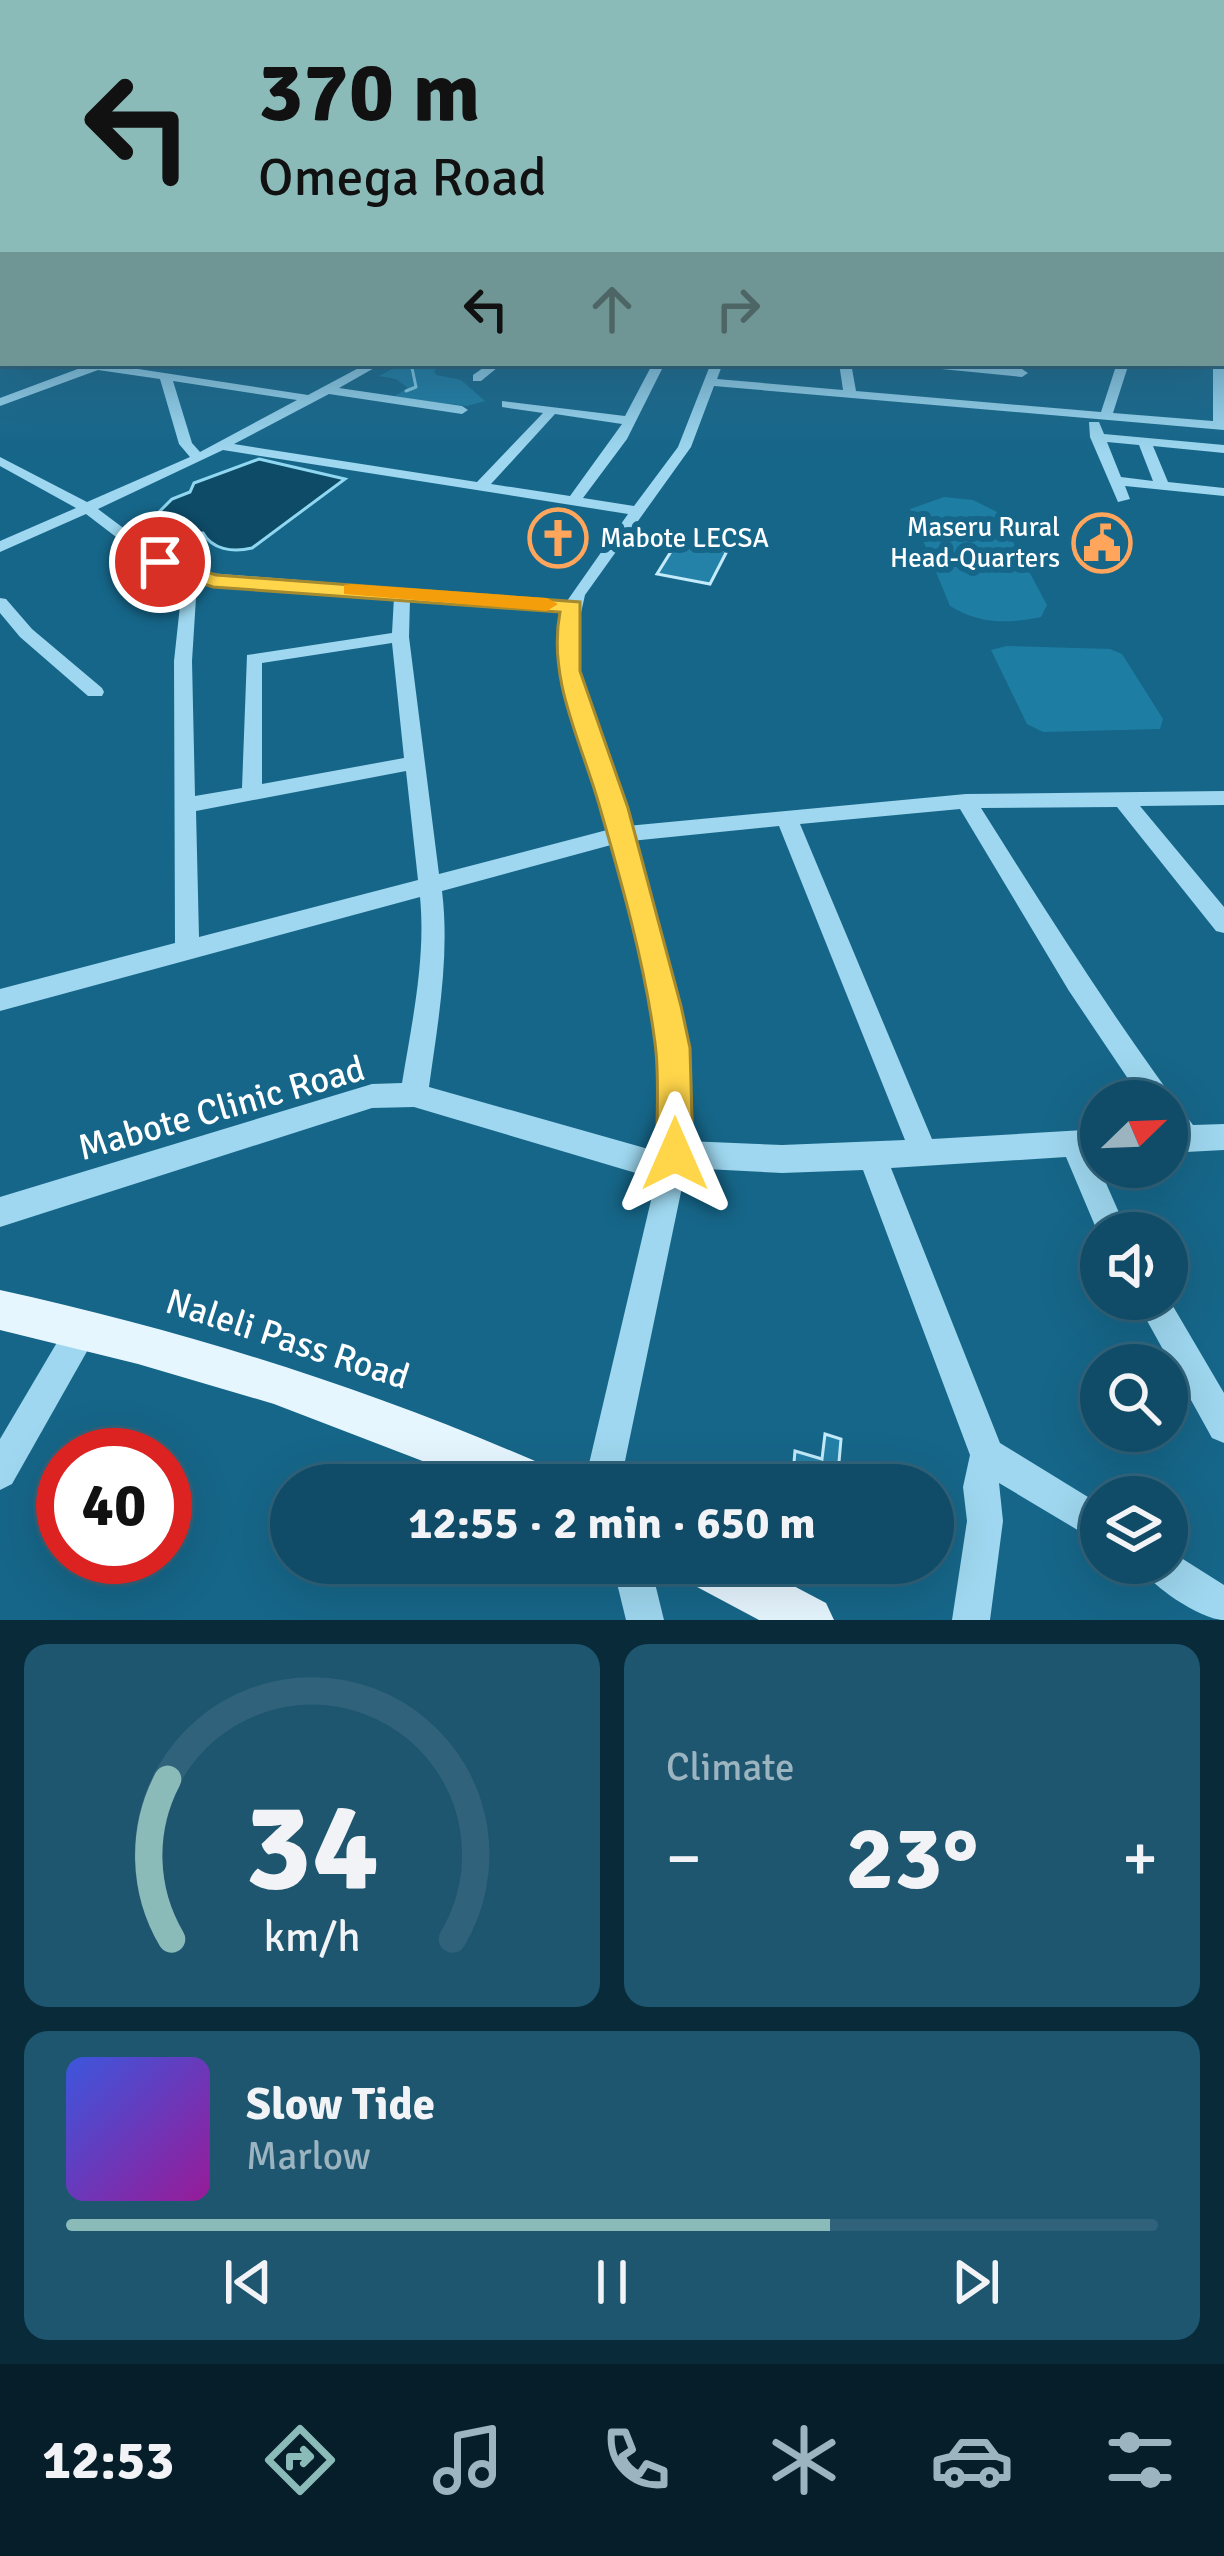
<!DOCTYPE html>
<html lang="en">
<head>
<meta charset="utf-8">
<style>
	:root { --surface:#104c67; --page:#1e5670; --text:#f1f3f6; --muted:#9cb4c0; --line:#30637b; --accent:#8bbbb9 }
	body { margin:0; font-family:Signika,sans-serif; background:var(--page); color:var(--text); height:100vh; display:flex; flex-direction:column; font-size:45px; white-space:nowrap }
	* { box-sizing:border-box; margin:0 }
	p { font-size:39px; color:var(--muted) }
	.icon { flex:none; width:66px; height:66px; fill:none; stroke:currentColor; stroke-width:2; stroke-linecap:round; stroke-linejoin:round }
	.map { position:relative; height:1620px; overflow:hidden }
	.panel { display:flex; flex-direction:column; gap:24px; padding:24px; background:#092a39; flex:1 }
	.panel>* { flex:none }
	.top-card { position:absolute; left:0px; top:0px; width:1224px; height:366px; box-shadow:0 12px 48px #0002,0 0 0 3px var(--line); background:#8bbbb9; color:#111; overflow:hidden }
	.needle { width:78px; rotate:67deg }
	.controls { position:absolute; left:1080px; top:1080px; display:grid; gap:24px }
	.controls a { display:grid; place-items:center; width:108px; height:108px; border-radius:50%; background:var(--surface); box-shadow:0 12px 48px #0002,0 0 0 3px var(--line); font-size:60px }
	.speed { position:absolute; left:36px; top:1428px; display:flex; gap:24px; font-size:60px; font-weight:700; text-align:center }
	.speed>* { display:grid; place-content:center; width:156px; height:156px; border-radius:50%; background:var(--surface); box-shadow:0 12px 48px #0002,0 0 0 3px var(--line); line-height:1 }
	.speed .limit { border:18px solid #d22; background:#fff; color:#111 }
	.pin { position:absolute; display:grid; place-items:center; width:102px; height:102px; color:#fff; margin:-51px; border:6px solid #fff; border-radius:50%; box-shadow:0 3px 12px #0007 }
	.me { position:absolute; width:132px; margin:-66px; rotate:0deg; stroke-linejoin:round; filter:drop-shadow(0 0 9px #0008) }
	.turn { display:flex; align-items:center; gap:42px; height:252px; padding:0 60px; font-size:54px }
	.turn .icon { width:156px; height:156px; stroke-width:2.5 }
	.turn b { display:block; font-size:84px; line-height:102px }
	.lanes { display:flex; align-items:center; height:114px; padding:0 60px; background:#0003; justify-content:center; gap:60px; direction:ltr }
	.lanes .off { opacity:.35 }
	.big { font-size:90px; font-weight:700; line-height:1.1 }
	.panel .widget { flex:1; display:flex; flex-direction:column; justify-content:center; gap:18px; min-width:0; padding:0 42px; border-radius:24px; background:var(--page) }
	.panel .dial { align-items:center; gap:0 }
	.dial svg { height:312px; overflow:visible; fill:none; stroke:var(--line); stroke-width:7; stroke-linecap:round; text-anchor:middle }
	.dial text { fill:var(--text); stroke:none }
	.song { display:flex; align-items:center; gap:36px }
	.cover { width:144px; height:144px; border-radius:18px; background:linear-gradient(135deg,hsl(230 70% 55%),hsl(300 70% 35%)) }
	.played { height:12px; border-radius:6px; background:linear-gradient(90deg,var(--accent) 70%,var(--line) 70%) }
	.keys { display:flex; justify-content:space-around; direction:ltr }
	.heat { display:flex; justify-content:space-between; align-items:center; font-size:66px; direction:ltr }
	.panel .tiles { flex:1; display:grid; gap:24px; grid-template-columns:1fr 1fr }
	.widget:last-child { grid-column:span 2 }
	.trip { position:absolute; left:270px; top:1464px; width:684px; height:120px; border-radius:60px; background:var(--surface); box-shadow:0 12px 48px #0002,0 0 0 3px var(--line); font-weight:700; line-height:120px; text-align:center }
	.dock { display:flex; height:192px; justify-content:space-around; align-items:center; background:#061e29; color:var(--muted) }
	.dock .icon { width:84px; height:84px }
	.dock .on { color:var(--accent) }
	.dock b { font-size:54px; color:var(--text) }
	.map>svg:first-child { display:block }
	.green { fill:#1e7da3 }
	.water { fill:#0e4b67; stroke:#90d7f1; stroke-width:3 }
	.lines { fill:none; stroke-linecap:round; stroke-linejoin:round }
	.stream { stroke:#90d7f1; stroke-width:3 }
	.building { fill:#2481a8; stroke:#c4ebfb; stroke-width:3 }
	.minor { fill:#9ed7ef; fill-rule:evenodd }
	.major { fill:#e6f6ff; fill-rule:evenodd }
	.route { fill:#ffd54a; stroke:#a68a30; stroke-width:3 }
	.slow { fill:#f59e0b }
	.labels { text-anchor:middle; stroke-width:12; stroke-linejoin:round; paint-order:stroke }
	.far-poi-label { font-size:27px; fill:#fff; stroke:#166689; text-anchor:end }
	.near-street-label { font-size:36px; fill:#fff; stroke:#166689 }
</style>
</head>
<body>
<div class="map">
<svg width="1224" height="1620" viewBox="0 0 1224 1620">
	<rect width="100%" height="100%" fill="#166689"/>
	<g class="green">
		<path d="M403,363H444L434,371L436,375L461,380L485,401L467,406L393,397L408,388L396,379L379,376Z"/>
		<path d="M944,497L973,500L997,512L1047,605L1041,617C1007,624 979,624 950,606L910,509Z"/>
		<path d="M1007,646L1110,649L1122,654L1163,719L1160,729L1043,732L1027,724L991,650Z"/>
	</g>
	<path class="water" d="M259,459L345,479L252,548C232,553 212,549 203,533H182L156,515L172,499L190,492L194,483Z"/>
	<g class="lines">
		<path class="stream" d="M406,391L416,387L411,363"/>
	</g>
	<g class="building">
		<path d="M677,542L727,551L710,584L657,574Z"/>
		<path d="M825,1434L841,1439L837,1485H792L795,1451L822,1459Z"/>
	</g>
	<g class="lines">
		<g class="minor">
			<path d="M1221,233L1224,234V240L1221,239Z"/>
			<path d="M1224,263V298L1221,299V264Z"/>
			<path d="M3,273V280L0,281V274Z"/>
			<rect x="1221" y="312" width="3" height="6"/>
			<rect x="1221" y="329" width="3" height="18"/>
			<path d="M0,346H3L0,353Z"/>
			<path d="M1221,360L1224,362V430L714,386L691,447L585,595L574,644L578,671L627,826L966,794L1224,791V805L1140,806L1224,907V933L1216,931L1117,807L981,808C1049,916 1118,1026 1193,1125L1224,1124V1150L1167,1153V1101H1143L1069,991L960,809L800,824L932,1139L1101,1129V1155L1094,1156L1128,1233H1101V1240L1066,1157L891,1168L1000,1443L1101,1505V1544L999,1483L1003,1521L990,1620H952L967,1521L963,1487L970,1455L863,1170L782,1173L686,1168L620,1485H584L656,1179L414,1107L372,1108L0,1227V1197L372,1084L402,1083C412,1022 426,959 420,897L0,1011V989L175,943L174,661L183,578L154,566L86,514L0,552V541L76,508L0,466V457L87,502L190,457L179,444L160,379L98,370L0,406V398L83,367L70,363H99L308,395L368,363H383L339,388L462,406L468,410L462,414L329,394L234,444L477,482L543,413L502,407V401L625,416L653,363H665L627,439L583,498L634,506L678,447L711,363H723L717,379L843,390L839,363H851L856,391L1101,412L1117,363H1129L1113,413L1213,421V363H1221ZM173,381L297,400L200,452L192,443ZM555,414L622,424L570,496L491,484ZM223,450L628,514L567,601L196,572L166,560L98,509ZM197,582L394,597L392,633L247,655L242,788L195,796L192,661ZM410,599L565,610L556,644L560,671L607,830L439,874L409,637ZM392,643L404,758L262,784V663ZM406,771L418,880L199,937L196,811ZM779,826L905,1140L782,1145L687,1141C690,1037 662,940 631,841ZM611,845C642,953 664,1038 659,1152L429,1087C438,1022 450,956 442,891Z"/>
			<path d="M490,363H503L481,381H473V375Z"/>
			<path d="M905,363L1022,369L1028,373L1022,377L911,366Z"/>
			<path d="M1089,422H1099L1104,434L1224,445V453L1153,446L1168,482L1224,488V496L1125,486L1130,499L1118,502L1090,437ZM1107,442L1139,445L1153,481L1121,477Z"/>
			<path d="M0,598L6,599L32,629L102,688L104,692L102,696H88L20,637L0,613Z"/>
			<path d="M1167,1296L1224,1393V1443L1212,1438L1135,1299H1167Z"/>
			<path d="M83,1312L94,1317L99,1328L94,1339L12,1484L0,1490V1439L72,1317Z"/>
			<path d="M1167,1549L1224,1585V1620C1201,1620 1147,1584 1138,1563H1167Z"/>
			<path d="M612,1563H650L664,1620H626Z"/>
		</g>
		<g class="major">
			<path d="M0,1290C191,1332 374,1390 553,1469L560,1485H485L274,1404L138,1364L0,1330Z"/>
			<path d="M677,1563H750L826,1603L834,1620H759L684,1580Z"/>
		</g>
	</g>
	<linearGradient id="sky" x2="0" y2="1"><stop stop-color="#0c384b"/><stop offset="0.5" stop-color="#367497"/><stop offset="1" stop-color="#367497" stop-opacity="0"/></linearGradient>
	<rect width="1224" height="455" fill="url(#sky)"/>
	<path class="route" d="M160,556L216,575L580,602V671L628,808L681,1006L690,1048L693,1154L688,1167L675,1172L662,1167L657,1154C656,1118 660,1079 655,1043C645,965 622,884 600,808C582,743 547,680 560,612L213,587L153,567V558Z"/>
	<path class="slow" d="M351,584L547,598L558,604L547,611L344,594V585Z"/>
	<defs>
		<symbol id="church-ring" viewBox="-11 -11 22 22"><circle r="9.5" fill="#166689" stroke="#ffa55c" stroke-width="1.5"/><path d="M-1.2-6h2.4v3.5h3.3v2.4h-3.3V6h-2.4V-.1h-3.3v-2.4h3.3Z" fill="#ffa55c"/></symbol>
		<symbol id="civic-ring" viewBox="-11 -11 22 22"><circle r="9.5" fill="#166689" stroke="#ffa55c" stroke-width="1.5"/><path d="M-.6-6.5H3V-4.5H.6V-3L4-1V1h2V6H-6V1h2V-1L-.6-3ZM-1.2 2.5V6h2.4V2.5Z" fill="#ffa55c"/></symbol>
	</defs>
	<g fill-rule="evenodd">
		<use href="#church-ring" x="525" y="505" width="66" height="66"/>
		<use href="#civic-ring" x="1069" y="510" width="66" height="66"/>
	</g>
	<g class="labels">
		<g class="far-poi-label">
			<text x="1060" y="536">Maseru Rural<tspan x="1060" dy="31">Head-Quarters</tspan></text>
			<text x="600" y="547" text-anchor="start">Mabote LECSA</text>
		</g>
		<g class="near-street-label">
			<text transform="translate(221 1107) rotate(-16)" y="13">Mabote Clinic Road</text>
			<text transform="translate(288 1338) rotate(18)" y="13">Naleli Pass Road</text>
		</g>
	</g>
</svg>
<div class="controls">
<a><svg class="needle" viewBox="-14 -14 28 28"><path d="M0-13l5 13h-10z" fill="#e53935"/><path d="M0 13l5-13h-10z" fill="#9cb4c0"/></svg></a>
<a><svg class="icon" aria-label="sound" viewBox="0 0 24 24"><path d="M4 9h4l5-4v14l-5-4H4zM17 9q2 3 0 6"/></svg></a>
<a><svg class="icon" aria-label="search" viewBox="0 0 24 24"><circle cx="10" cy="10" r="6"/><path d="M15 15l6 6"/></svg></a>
<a><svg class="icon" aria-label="layers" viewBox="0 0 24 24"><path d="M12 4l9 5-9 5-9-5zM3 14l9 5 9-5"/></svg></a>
</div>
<div class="speed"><div class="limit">40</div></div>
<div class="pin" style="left:160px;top:562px;background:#d93025"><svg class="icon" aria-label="arrive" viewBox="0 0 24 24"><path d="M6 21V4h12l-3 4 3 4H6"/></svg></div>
<svg class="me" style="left:675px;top:1154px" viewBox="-20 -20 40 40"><path d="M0-17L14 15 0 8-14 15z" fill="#ffd54a" stroke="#fff" stroke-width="4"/></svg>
<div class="trip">12:55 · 2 min · 650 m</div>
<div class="top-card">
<div class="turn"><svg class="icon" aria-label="left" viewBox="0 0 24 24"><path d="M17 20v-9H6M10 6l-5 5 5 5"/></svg><div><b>370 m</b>Omega Road</div></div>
<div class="lanes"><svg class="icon" aria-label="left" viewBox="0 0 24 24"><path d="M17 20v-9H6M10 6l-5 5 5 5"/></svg><svg class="icon off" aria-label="ahead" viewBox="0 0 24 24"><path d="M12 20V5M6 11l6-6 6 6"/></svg><svg class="icon off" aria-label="right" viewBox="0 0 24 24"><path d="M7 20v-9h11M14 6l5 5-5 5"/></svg></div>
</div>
</div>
<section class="panel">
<div class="tiles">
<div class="widget dial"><svg viewBox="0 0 100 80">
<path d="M14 69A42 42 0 1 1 86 69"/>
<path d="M14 69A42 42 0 0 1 13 28" stroke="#8bbbb9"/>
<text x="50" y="56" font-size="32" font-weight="700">34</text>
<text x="50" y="72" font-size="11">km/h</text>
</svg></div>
<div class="widget"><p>Climate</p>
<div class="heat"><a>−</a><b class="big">23°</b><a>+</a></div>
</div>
<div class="widget">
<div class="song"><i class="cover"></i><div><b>Slow Tide</b><p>Marlow</p></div></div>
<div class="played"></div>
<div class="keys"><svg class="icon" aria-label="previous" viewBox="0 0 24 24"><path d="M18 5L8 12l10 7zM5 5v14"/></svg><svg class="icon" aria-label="pause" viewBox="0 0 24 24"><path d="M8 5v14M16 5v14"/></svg><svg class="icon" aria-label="next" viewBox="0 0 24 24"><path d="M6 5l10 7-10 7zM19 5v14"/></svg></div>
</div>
</div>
</section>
<nav class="dock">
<b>12:53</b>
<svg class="icon on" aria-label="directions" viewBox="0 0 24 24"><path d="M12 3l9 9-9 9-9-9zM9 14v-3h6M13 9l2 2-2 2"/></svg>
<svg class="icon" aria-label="music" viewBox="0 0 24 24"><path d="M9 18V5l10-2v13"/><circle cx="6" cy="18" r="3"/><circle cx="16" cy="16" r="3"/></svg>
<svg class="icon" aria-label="phone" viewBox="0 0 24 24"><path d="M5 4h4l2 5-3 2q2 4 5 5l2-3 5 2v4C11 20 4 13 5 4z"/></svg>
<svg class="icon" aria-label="climate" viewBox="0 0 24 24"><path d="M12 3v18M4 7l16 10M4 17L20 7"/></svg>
<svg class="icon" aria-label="car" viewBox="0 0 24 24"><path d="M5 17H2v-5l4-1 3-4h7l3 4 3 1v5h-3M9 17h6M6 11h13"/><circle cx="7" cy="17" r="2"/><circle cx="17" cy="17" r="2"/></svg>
<svg class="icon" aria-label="filters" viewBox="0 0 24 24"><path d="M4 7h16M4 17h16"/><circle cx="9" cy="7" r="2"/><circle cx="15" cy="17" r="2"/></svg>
</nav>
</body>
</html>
